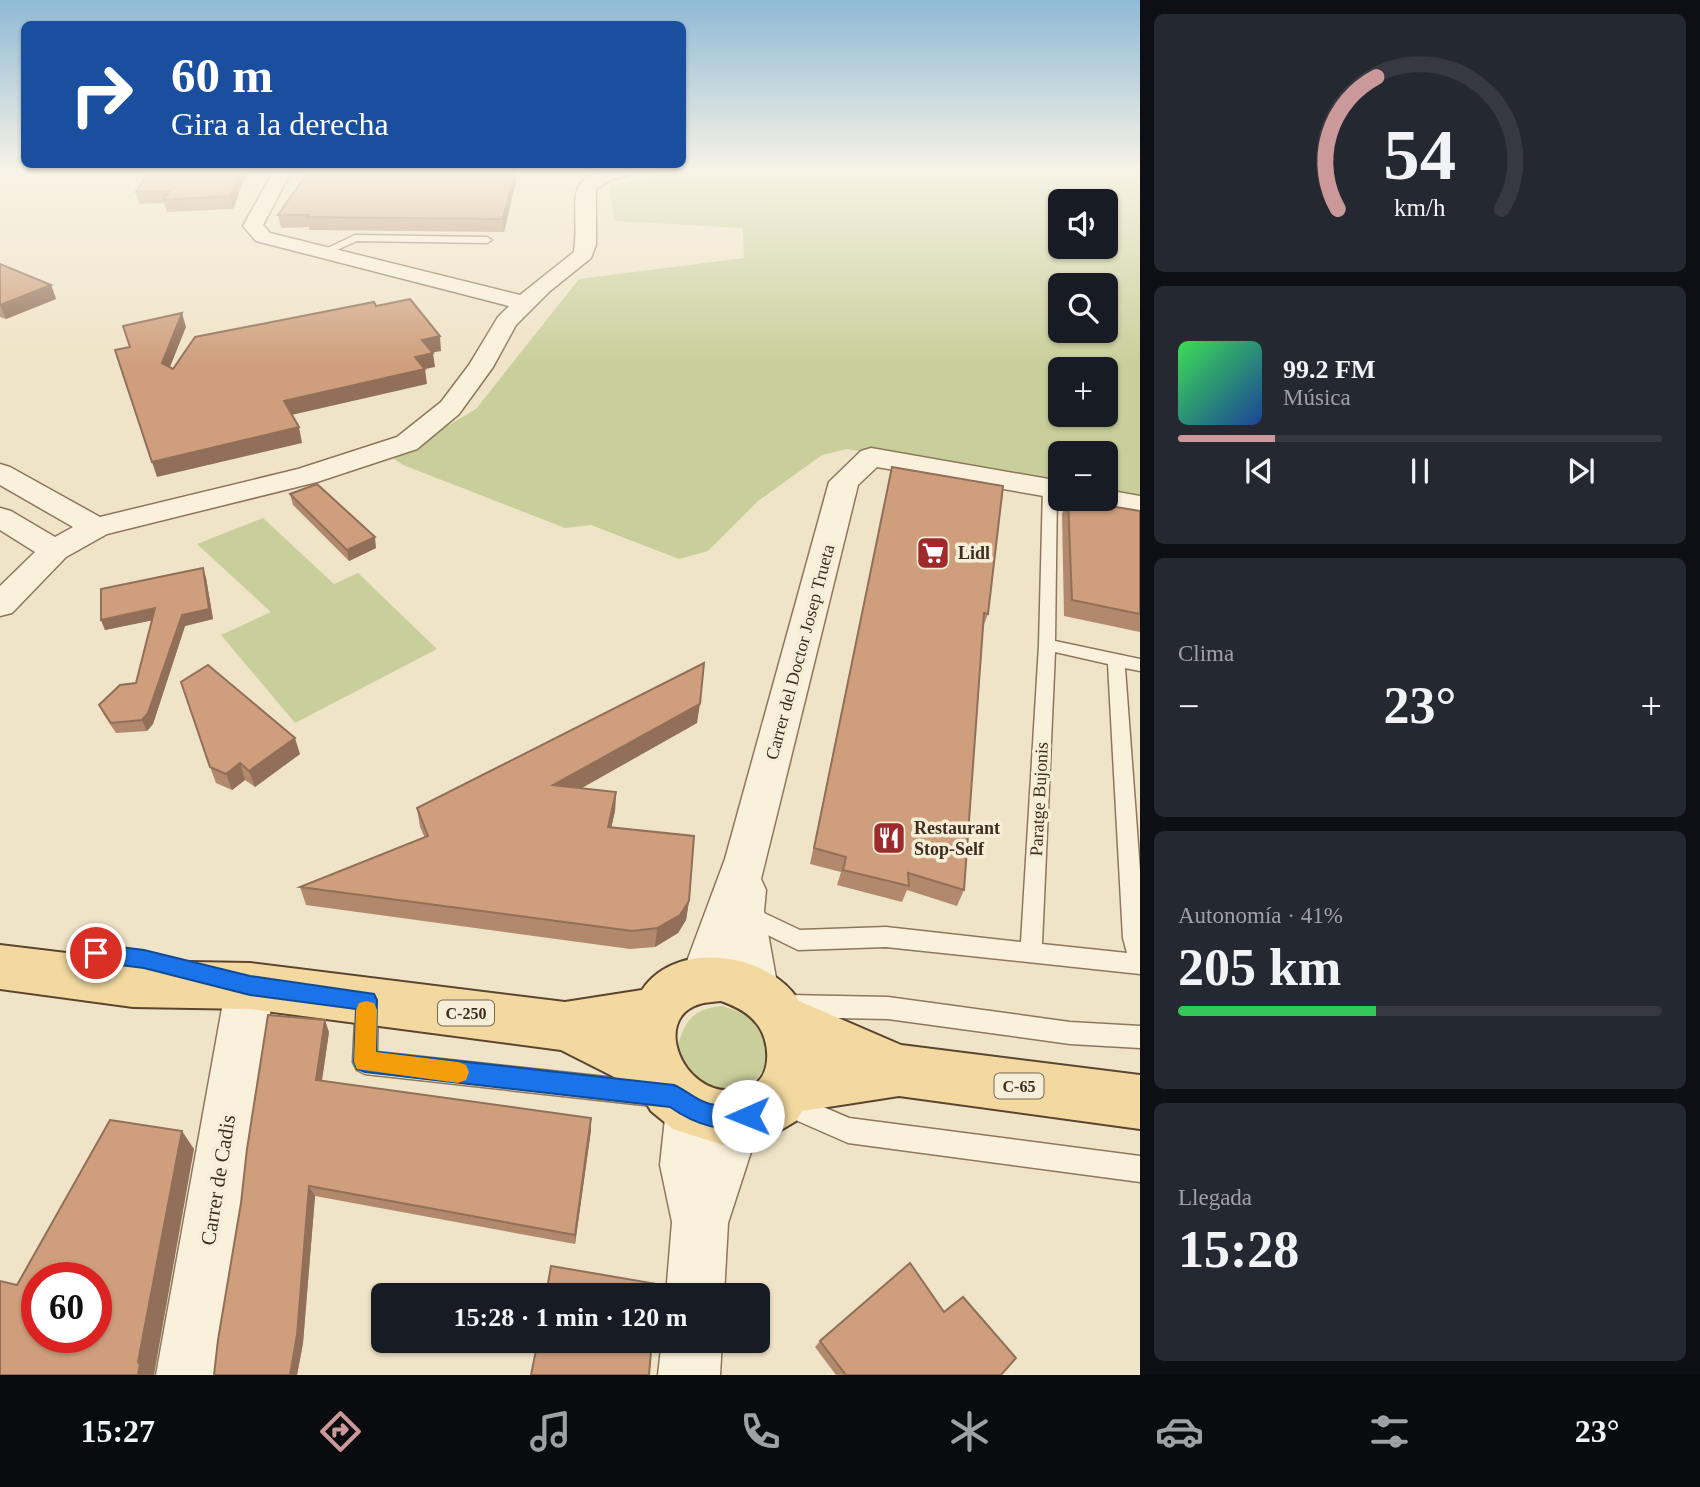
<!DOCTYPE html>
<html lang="es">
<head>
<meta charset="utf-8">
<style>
	:root { --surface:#171b24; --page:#242831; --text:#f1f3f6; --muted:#9ea1a6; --line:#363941; --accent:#cc999b }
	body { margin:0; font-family:"Times New Roman",serif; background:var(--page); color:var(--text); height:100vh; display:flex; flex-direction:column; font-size:26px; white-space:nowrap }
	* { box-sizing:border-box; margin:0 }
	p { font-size:23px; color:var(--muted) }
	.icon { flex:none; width:38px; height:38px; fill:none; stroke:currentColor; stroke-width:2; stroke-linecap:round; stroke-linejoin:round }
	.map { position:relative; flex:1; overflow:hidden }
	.panel { display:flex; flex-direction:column; gap:14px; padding:14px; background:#0d0f14; width:560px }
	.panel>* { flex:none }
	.guide { position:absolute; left:21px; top:21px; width:665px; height:147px; border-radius:10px; box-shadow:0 2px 5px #0004; background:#1a4fa0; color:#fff; overflow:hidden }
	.tools { position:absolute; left:1048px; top:189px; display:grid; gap:14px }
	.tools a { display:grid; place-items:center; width:70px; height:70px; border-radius:10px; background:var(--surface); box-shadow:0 2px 5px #0004; font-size:35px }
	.speed { position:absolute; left:21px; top:1262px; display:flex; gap:14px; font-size:35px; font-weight:700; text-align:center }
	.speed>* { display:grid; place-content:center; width:91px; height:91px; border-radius:50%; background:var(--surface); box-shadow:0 2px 5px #0004; line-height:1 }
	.speed .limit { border:10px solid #d22; background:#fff; color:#111 }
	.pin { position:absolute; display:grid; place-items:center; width:60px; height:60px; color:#fff; margin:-30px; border:4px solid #fff; border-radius:50%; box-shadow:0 2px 7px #0007 }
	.me { position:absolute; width:77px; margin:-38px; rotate:269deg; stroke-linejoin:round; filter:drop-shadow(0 0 5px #0008) }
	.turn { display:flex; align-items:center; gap:24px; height:147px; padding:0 35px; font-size:32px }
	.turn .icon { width:91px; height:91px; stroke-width:2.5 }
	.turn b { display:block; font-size:49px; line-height:60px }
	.big { font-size:52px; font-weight:600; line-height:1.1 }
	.panel .tile { flex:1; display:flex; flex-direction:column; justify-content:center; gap:10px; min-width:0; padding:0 24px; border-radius:10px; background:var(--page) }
	.panel .dial { align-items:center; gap:0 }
	.dial svg { height:182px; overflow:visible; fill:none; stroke:var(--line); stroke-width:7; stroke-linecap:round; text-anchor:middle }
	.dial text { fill:var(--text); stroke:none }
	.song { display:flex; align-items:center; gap:21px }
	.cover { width:84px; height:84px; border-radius:10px; background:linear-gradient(135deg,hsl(130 70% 55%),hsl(220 70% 35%)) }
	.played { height:7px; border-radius:4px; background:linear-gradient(90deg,var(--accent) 20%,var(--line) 20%) }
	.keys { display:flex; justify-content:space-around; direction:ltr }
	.heat { display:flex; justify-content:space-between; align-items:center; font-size:38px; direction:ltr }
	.charge { height:10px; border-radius:5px; background:linear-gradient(90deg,#34c759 41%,var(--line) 0) }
	.trip { position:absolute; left:371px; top:1283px; width:399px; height:70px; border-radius:10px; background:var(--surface); box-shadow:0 2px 5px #0004; font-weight:600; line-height:70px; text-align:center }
	.tabs { display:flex; height:112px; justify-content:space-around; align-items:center; background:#090b0e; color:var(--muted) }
	.tabs .icon { width:49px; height:49px }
	.tabs .selected { color:var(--accent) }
	.tabs b { font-size:32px; color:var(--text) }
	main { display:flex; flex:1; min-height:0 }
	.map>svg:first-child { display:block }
	.green { fill:#c9cf9b; fill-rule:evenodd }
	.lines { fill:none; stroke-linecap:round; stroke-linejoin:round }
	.service-casing { stroke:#8d765c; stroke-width:3 }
	.minor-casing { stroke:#8d765c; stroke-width:3 }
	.primary-casing { stroke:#5b4430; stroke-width:4 }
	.service { fill:#faf1dc; fill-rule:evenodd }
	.minor { fill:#faf1dc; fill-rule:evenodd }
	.primary { fill:#f3d9a0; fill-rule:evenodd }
	.wall { fill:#b2896c }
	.shaded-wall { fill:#916f58 }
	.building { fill:#cf9f7d; stroke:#916f58; stroke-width:2; fill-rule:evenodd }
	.route { fill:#1a73e8; stroke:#114b97; stroke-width:2 }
	.slow { fill:#f59e0b }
	.labels { text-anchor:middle; stroke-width:7; stroke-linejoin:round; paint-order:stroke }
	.shield { fill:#f7eed8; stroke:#756857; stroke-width:2 }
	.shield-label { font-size:16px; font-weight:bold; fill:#3d2e20 }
	.poi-label { font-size:18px; font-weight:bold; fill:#3d2e20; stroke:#f7eed8; text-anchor:start }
	.street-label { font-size:18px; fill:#3d2e20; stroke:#f7eed8 }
	.near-street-label { font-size:21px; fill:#3d2e20; stroke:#f7eed8 }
</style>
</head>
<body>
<main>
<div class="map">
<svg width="1140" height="1375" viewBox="0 0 1140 1375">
	<rect width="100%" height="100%" fill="#f0e4c8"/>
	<g class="green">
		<path d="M676,172H1140V500L1106,494V453H1060V486L847,449L822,455L758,501L708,551L679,559L591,525L565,528L403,465L393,458L476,409L579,279L744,258L743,228L614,221L610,186ZM1060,201H1106V247H1060ZM1060,285H1106V331H1060ZM1060,369H1106V415H1060Z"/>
		<path d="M263,518L334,584L358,573L437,649L295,723L221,635L271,612L197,544Z"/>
		<path d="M721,1006C750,1013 762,1026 768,1055C766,1061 764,1071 759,1076C755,1081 747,1084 740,1086C710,1097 690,1073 677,1048C685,1021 691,1010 721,1006Z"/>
	</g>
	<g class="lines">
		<defs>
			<g id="service">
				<path d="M355,235L487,237L492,240L487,243L357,241L328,254L319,252Z"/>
				<path d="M1050,484L1057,488L1055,641L1140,659V671L1125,668L1140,871V974L886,947L798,950L737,920L734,913L737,906L745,904L800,930L886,927L1021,942L1039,645L1043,488ZM1055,652L1108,664L1123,938L1127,953L1042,944Z"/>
				<path d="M367,989L375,993L378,1000L377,1052L662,1083L671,1086L674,1095L671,1104L662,1107L365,1074L357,1070L353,1062L356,1000L359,993Z"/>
				<path d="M788,995L888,997L1070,1022L1140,1026V1048L1070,1044L888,1019L788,1017L780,1014L777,1006L780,998Z"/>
				<path d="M784,1090L849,1118L1140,1156V1182L848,1143L775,1111L772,1102L775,1093Z"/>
			</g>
			<g id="minor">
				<path d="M273,172H291L263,225L270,233L520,295L574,252C581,198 556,170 631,172L628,176L613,179L596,189V245L591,258L550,291L516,325L493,367L459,414L417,449L317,482L107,534L66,557L12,613L0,616V586L35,552L0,530V508L11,511L55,537L73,527L0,485V464L10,467L100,517L298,469L397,437L441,402L469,365L498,317L509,306L256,241L243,226Z"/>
				<path d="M871,448L1060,481L1061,499L877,467L858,485L761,879L766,890L764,911L778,989L771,1004L754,1011L737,1004L729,977L721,995L704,1001L687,995L680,980L725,859L829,482L861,451Z"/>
				<path d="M1106,490L1140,496V514L1095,505L1091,499H1106Z"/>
				<path d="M250,964L267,971L274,986L218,1375H156L226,986L233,971Z"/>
				<path d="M692,1083L710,1091L716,1104L718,1100L736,1092L754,1100L762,1118L728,1223L724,1295H666L672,1222L660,1165L666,1109L674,1091Z"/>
				<path d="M662,1340H722L720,1375H658Z"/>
			</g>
			<path id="primary" d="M0,945L133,961L250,963L565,1002L642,990C676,938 770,953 799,1001L901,1045L1140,1075V1129L899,1096L802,1111L796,1121L774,1134L755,1142L723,1145L673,1129L651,1111L638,1089L561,1050L250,1009L133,1007L0,989ZM721,1001C735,1006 748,1012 757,1024C770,1040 773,1075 752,1086C745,1090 738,1089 731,1090C683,1094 651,1018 700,1004C706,1002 714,1002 721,1001Z"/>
		</defs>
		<use href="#service" class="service-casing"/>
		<use href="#minor" class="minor-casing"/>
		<use href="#primary" class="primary-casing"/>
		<use href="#service" class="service"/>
		<use href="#minor" class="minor"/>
		<use href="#primary" class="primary"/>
	</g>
	<g class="wall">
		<path d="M247,172L233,209L167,212L164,203L139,204L136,192Z"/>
		<path d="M516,181L504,232L309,230V227L281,228L278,215Z"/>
		<path d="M0,264L51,285L56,299L6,319L0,317Z"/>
		<path d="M892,467L988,614L983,627L964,890L957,906L907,890L902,902L837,885L841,872L810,864Z"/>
		<path d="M290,494L376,548L349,561L293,505Z"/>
		<path d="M1068,499L1140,511V632L1064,616L1062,514Z"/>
		<path d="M203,568L206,578L213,619L185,626L153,724L147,731L116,733L104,715L99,705L136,683L152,620L105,630L101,620Z"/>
		<path d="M697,723L582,788L616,792L615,811L611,828L689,901L686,920L678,933L655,947L630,949L306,905L300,887L425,838L420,827L417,808Z"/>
		<path d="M300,754L255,787L245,780L232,790L216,783L210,767Z"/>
		<path d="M329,1032L322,1081L591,1130L575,1244L315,1196L303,1343L297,1375H214Z"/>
		<path d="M944,1312L1001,1375H836L815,1347L820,1341Z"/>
	</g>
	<g class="shaded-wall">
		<path d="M240,172H247L233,209L230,196Z"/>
		<path d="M515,172L516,181L504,232L503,219Z"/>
		<path d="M51,285L56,299L6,319L0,305Z"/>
		<path d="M182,313L186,327L166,377L162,363Z"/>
		<path d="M440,336L441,351L424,354L422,340Z"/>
		<path d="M433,353L435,367L425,369L427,384L287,416L284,401L415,357Z"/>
		<path d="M299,427L302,443L157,477L152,462Z"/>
		<path d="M375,537L376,548L349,561L347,550Z"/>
		<path d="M203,568L206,578L213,619L185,626L153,724L147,731L142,720L182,615Z"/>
		<path d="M155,608L159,619L105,630L101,620Z"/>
		<path d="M700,704L697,723L553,804V785Z"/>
		<path d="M295,738L300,754L255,787L249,771Z"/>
		<path d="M240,763L245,780L232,790L226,774Z"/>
		<path d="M616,792L615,811L607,846L608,827Z"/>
		<path d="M689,901L686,920L678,933L655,947L657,928Z"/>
		<path d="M325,1020L329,1032L320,1092L316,1080Z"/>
		<path d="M591,1118V1130L575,1244V1235Z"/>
		<path d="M182,1131L194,1149L154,1375H138V1362Z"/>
		<path d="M309,1186L315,1196L303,1343L297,1375H290Z"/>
	</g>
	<g class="building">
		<path d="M148,172H240L230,196L163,200L170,191L136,192Z"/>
		<path d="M308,172H515L503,219L307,217L309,215H278Z"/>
		<path d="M0,264L51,285L0,305Z"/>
		<path d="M410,299L440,336L422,340L433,353L415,357L425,369L284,401L299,427L152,462L115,350L130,347L123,326L182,313L162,363L173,369L195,337L374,302L376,306Z"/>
		<path d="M892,467L1003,486L988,614L984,613L964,890L908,873L909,886L843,870L846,857L814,848Z"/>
		<path d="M317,484L375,537L347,550L290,494Z"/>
		<path d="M1068,499L1140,511V614L1072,600Z"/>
		<path d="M203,568L209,609L182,615L148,713L142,720L111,723L99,705L120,685L136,683L155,608L101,620V589Z"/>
		<path d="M704,663L700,704L553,785L616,792L608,827L694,836L689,901L680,915L657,928L632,931L300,887L428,836L417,808Z"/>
		<path d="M208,665L295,738L249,771L240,763L226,774L210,767L181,682Z"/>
		<path d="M268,1015L325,1020L316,1080L591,1118L575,1235L309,1186L297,1335L290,1375H214L218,1340L241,1203L247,1149Z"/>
		<path d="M110,1120L182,1131L138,1362L140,1365L138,1375H0V1281L17,1285ZM37,1278H96V1337H37Z"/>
		<path d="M910,1263L944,1312L963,1297L1016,1358L1001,1375H846L820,1341Z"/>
		<path d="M551,1266L657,1284L656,1295H546Z"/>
		<path d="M538,1340H652L649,1375H531Z"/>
	</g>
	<linearGradient id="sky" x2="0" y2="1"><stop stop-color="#8fbad6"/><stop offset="0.47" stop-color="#f8f3e6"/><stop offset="1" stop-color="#f8f3e6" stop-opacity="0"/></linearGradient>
	<rect width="1140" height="364" fill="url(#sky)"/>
	<path class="route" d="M96,944L144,950L250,976L374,994L377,1000L376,1052L674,1085C688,1091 700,1104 716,1105C730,1107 743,1102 756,1108L759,1116L756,1124C727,1136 694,1124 670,1107L365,1072L357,1069L354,1062L356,1009L250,995L144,968L96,962L89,959L86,953L89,947Z"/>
	<path class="slow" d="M366,1001L374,1003L377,1010L376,1052L458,1062L466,1065L469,1072L466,1080L458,1083L357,1069L354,1062L356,1010L359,1003Z"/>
	<defs>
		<symbol id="supermarket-square" viewBox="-11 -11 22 22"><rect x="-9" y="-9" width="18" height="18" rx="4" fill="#9e2a2b" stroke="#f7eed8"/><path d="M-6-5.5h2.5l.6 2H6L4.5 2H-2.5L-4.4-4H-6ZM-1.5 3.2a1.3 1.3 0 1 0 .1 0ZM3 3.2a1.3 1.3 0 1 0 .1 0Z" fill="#fff"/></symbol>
		<symbol id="restaurant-square" viewBox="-11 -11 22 22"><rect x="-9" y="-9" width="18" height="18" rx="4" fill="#9e2a2b" stroke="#f7eed8"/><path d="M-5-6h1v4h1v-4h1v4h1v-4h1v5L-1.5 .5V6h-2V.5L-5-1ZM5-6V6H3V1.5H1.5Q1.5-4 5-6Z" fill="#fff"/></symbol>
	</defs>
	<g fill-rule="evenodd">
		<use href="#supermarket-square" x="914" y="534" width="38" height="38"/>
		<use href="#restaurant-square" x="870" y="819" width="38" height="38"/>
	</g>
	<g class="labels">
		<g class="shield">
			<rect x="438" y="1000.5" width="56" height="25" rx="5"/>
			<rect x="994.5" y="1073.5" width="49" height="25" rx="5"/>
		</g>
		<g class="shield-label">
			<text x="466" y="1019">C-250</text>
			<text x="1019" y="1092">C-65</text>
		</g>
		<g class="poi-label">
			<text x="958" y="559">Lidl</text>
			<text x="914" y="834">Restaurant<tspan x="914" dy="21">Stop-Self</tspan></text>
		</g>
		<g class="street-label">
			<text transform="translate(800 652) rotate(-75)" y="6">Carrer del Doctor Josep Trueta</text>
			<text transform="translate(1039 799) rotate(-87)" y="6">Paratge Bujonis</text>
		</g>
		<g class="near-street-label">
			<text transform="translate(218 1180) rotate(-81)" y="7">Carrer de Cadis</text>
		</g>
	</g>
</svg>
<div class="tools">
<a><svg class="icon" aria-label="sound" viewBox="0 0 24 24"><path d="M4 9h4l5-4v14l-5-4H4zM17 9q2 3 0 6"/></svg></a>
<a><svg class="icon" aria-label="search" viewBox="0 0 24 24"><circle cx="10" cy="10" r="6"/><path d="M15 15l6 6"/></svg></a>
<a>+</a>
<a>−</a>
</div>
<div class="speed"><div class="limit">60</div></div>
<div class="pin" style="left:96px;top:953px;background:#d93025"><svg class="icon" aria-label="arrive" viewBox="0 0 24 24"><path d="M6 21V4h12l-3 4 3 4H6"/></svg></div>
<svg class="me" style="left:748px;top:1116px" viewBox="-20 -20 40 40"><circle r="19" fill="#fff"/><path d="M0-13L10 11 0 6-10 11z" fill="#1a73e8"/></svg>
<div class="trip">15:28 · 1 min · 120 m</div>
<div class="guide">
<div class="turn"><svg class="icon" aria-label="right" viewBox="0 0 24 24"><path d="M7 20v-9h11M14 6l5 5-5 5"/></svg><div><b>60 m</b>Gira a la derecha</div></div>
</div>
</div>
<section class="panel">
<div class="tile dial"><svg viewBox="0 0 100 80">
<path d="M14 69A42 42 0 1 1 86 69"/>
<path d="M14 69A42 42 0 0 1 31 11" stroke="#cc999b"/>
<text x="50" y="56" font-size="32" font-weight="700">54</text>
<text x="50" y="72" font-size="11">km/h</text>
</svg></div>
<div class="tile">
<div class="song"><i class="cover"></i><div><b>99.2 FM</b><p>Música</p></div></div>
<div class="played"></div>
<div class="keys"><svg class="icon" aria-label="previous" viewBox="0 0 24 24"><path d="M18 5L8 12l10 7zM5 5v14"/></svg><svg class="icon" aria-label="pause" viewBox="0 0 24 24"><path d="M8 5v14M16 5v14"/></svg><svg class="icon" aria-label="next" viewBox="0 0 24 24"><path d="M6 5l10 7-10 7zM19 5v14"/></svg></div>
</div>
<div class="tile"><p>Clima</p>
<div class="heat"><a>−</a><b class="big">23°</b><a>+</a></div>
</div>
<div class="tile"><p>Autonomía · 41%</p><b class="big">205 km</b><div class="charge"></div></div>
<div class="tile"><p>Llegada</p><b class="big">15:28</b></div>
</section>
</main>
<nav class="tabs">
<b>15:27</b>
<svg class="icon selected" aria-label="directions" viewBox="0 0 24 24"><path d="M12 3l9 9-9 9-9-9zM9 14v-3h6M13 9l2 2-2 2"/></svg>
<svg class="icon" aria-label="music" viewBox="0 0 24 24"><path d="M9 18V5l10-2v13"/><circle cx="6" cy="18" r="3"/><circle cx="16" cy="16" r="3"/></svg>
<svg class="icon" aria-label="phone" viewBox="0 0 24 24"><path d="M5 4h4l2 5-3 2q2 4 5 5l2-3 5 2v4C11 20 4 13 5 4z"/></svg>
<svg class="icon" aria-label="climate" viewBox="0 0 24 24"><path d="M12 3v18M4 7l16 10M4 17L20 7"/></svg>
<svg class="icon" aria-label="car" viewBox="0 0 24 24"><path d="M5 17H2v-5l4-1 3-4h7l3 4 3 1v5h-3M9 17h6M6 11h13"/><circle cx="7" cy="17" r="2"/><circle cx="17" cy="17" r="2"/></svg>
<svg class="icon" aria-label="filters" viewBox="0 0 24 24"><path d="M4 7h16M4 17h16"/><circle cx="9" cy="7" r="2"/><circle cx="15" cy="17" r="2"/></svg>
<b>23°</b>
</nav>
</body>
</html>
